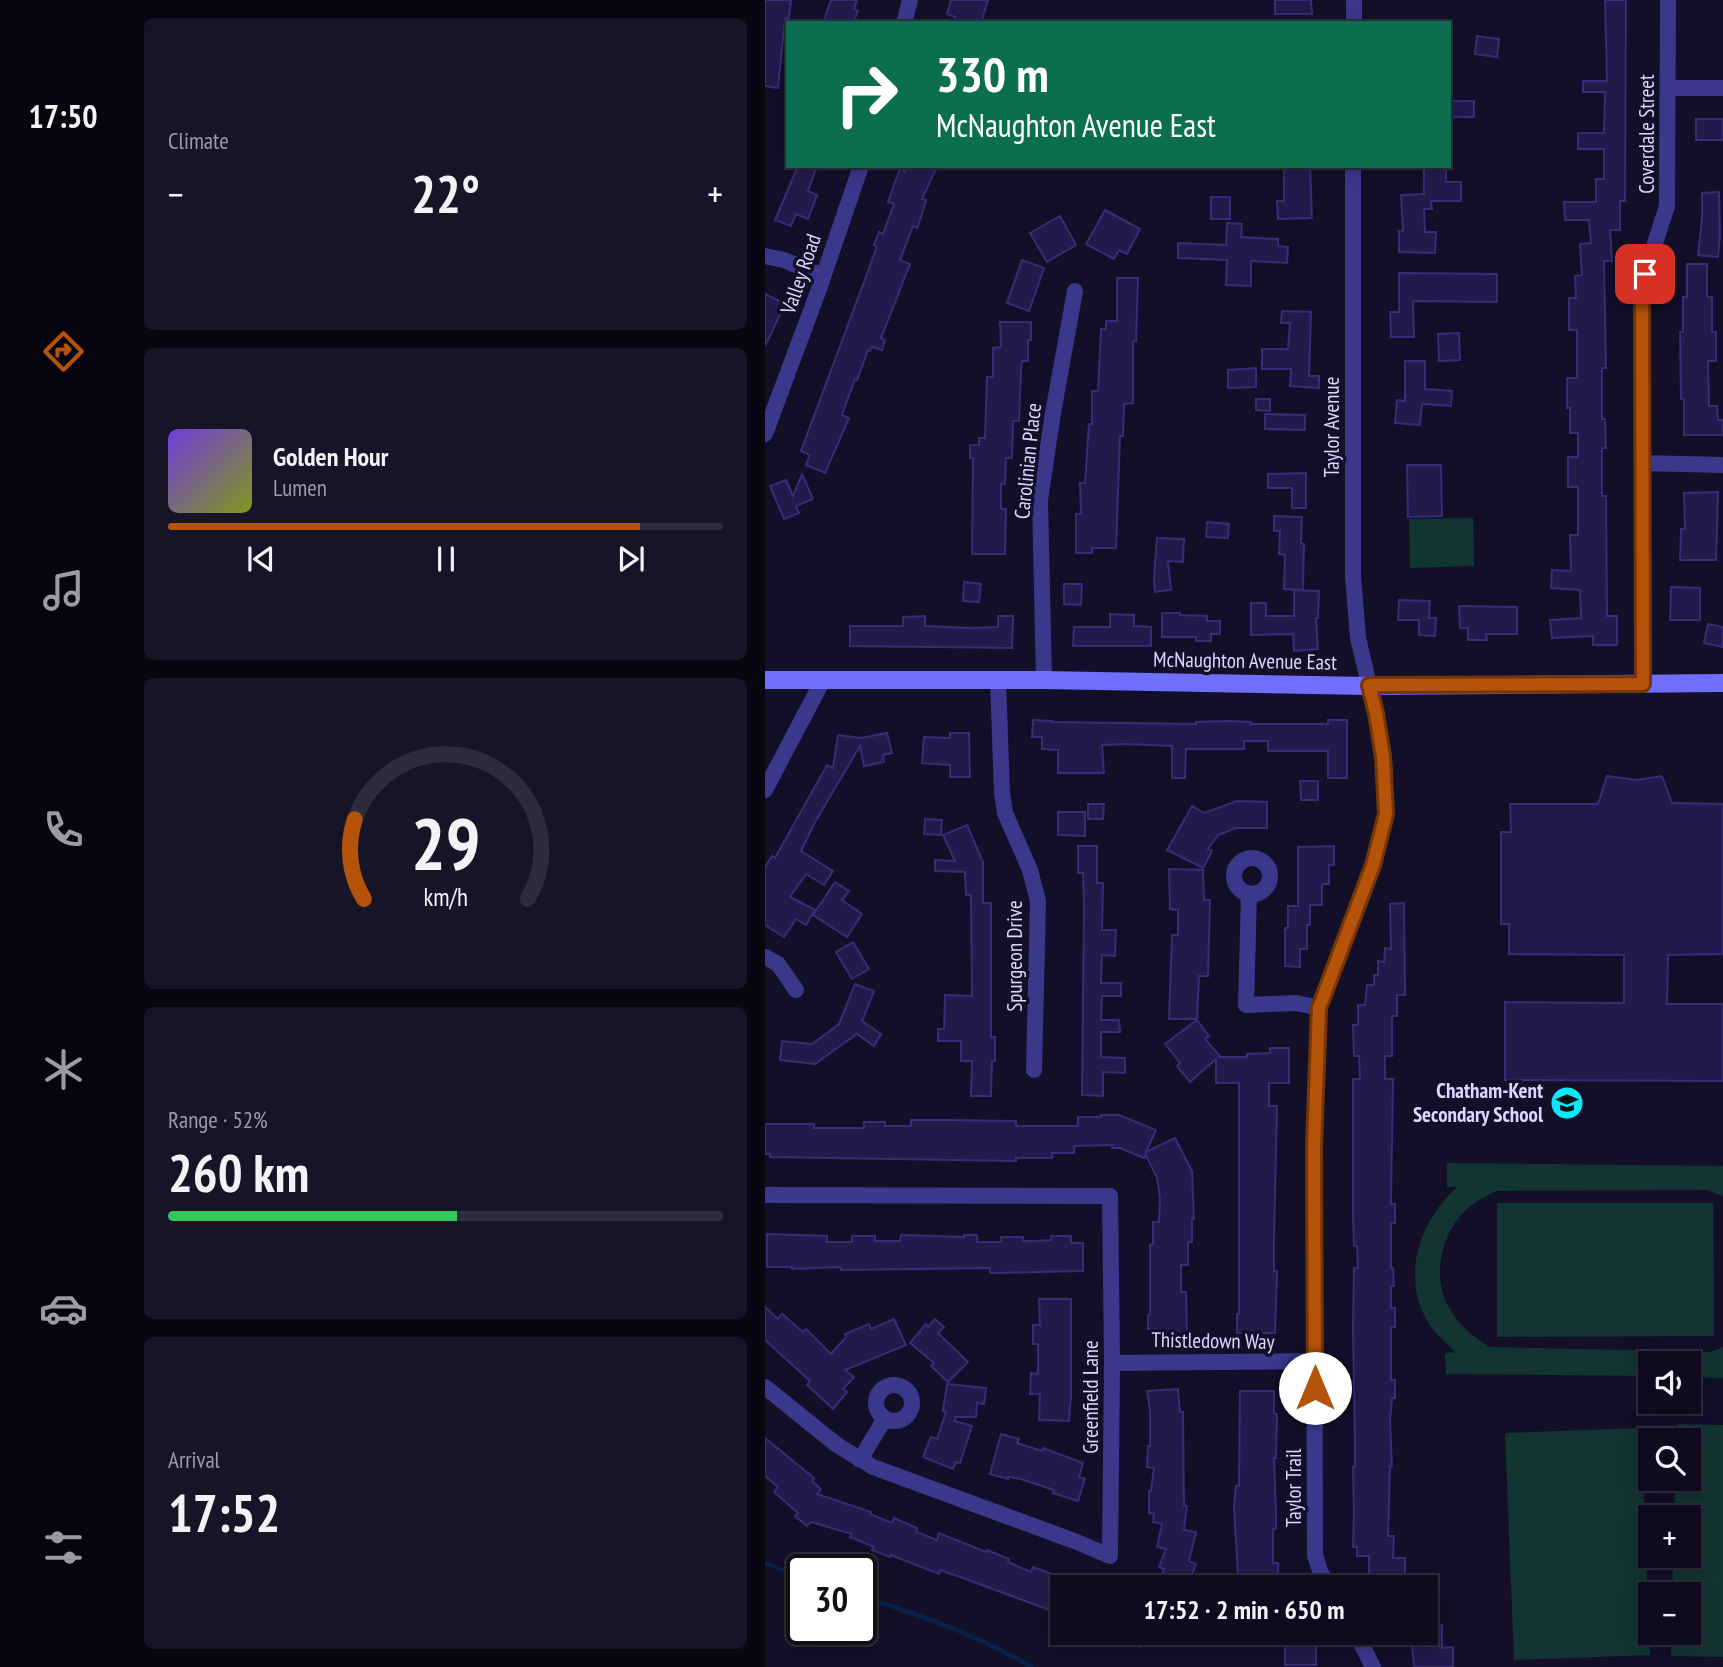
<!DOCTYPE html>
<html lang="en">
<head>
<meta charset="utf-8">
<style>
	:root { --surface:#0e0b1f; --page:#171428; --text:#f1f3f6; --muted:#9b9ba4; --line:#2e2b3d; --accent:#b45309 }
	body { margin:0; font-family:"PT Sans Narrow",sans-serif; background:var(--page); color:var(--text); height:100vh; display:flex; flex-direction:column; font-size:26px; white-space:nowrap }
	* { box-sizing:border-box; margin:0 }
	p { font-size:23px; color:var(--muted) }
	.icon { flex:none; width:38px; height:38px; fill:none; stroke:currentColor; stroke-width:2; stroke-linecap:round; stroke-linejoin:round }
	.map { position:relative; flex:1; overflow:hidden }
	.drawer { display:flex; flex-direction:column; gap:18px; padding:18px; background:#080611; width:639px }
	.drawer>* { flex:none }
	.guide { position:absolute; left:21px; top:21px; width:665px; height:147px; border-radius:0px; box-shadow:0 4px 18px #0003,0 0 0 2px var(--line); background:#0b6e4f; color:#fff; overflow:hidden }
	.tools { position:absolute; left:873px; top:1351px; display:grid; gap:14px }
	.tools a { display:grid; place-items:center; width:63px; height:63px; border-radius:0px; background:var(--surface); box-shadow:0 4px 18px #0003,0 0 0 2px var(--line); font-size:35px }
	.speed { position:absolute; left:21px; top:1554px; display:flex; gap:14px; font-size:35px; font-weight:700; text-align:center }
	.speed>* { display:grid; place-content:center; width:91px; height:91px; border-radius:50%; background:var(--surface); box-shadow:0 4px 18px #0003,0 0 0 2px var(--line); line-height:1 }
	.speed .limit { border:4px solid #111; border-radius:10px; background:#fff; color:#111 }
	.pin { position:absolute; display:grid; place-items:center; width:60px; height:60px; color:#fff; margin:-30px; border-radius:14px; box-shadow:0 4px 10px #0006 }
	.me { position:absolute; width:77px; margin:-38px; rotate:0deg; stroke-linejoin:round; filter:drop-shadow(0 0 5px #0008) }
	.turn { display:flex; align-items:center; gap:24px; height:147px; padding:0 35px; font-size:32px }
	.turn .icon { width:91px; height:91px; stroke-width:2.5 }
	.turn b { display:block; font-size:49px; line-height:60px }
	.big { font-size:52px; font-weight:600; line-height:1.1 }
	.drawer .tile { flex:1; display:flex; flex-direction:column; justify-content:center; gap:10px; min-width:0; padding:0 24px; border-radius:10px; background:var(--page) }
	.drawer .dial { align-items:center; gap:0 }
	.dial svg { height:182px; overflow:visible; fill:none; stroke:var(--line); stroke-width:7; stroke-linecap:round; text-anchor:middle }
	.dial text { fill:var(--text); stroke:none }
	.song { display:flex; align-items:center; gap:21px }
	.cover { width:84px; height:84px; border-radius:10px; background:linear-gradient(135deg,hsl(260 70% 55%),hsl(70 70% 35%)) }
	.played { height:7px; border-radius:4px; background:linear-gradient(90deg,var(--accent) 85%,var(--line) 85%) }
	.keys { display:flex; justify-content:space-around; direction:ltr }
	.heat { display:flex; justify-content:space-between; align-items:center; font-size:38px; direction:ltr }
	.charge { height:10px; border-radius:5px; background:linear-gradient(90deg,#34c759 52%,var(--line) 0) }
	.trip { position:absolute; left:285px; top:1575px; width:388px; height:70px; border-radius:0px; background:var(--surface); box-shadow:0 4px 18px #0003,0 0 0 2px var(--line); font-weight:600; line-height:70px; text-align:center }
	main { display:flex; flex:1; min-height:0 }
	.tabs { display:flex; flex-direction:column; width:126px; justify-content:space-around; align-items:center; background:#06040c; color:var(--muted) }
	.tabs .icon { width:49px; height:49px }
	.tabs .on { color:var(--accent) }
	.tabs b { font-size:32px; color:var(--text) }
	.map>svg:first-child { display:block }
	.green { fill:#123432 }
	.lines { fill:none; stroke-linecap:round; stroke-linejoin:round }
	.stream { stroke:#08214a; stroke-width:4.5 }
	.building { fill:#231a4b; stroke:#392b78; stroke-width:2 }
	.minor { stroke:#3a388b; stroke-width:16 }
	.secondary { stroke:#6f6eff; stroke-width:18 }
	.route-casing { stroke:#753606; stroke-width:18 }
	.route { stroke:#b45309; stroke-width:12 }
	.labels { text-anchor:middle; stroke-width:7; stroke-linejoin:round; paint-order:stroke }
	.street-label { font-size:21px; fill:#dbd7ff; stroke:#130f29 }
	.poi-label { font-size:21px; font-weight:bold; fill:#dbd7ff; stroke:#130f29; text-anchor:end }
</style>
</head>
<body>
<main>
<nav class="tabs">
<b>17:50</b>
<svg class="icon on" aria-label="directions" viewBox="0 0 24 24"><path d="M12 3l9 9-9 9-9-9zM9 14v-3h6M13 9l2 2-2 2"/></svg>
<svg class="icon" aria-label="music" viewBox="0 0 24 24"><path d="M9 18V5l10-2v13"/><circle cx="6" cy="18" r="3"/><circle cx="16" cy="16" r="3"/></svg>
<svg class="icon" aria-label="phone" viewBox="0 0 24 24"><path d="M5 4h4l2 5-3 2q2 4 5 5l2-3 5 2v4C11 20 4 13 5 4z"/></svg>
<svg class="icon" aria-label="climate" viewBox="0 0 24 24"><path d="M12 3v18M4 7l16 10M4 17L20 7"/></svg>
<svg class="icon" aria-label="car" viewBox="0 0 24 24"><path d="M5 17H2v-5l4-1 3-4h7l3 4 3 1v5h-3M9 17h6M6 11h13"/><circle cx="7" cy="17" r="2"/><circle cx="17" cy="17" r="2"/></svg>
<svg class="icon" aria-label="filters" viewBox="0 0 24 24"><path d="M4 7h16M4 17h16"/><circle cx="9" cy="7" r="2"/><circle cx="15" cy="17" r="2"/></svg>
</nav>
<section class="drawer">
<div class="tile"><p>Climate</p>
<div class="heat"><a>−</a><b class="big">22°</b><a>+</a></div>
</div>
<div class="tile">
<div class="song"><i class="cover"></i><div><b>Golden Hour</b><p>Lumen</p></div></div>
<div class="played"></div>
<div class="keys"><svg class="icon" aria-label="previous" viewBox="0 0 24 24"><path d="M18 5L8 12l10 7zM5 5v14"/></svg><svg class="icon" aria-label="pause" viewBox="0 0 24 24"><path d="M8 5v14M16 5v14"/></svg><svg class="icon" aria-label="next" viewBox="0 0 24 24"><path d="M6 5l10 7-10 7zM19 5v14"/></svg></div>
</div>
<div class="tile dial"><svg viewBox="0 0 100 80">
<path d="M14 69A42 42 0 1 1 86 69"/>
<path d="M14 69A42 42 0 0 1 10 34" stroke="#b45309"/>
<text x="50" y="56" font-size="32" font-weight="700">29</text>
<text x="50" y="72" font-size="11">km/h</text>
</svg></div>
<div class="tile"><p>Range · 52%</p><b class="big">260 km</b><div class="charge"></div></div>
<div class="tile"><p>Arrival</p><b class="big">17:52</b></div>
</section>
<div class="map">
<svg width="959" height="1667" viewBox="0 0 959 1667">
	<rect width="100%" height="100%" fill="#130f29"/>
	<g class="green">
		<path d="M708,518L709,566L645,568L644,519Z"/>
		<path d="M682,1163L958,1166V1196L942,1190L731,1191C724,1195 715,1199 708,1204C677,1226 664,1278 686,1311C696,1327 709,1337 725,1347L946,1352L958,1347V1378L924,1377V1363H886L885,1376L681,1374L680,1353L690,1352C681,1343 671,1334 664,1324C635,1277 654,1222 692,1187H682Z"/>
		<path d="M732,1203H948L949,1336L732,1337Z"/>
		<path d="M912,1424L958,1425V1657L906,1656V1633H924V1594H907L908,1556H924V1517H909L910,1479H924V1440H911Z"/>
		<path d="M876,1428L885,1655L749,1660L740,1433Z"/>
	</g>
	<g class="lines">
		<g class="stream">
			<path d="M0,1563L37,1577"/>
			<path d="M96,1596C152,1614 216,1636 266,1667"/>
		</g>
	</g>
	<g class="building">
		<path d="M0,0H26L24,19L20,18L13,88L0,86Z"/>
		<path d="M66,0H92L89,9L93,11L88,23H58Z"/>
		<path d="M186,0H223L216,23H189L190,17L182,14Z"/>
		<path d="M510,0H546L547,14H510Z"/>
		<path d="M840,0H861L860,201H855V230H845L847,261H839L841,368H837V419H840L841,448H837V496H841L842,616H852V645H828V636L787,638L785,620L816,618L815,590L786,588L787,570L806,571L805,535H813V487H803V457H813V433H805V408H802V378H812V330H804V298H811L810,276L817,275L815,244L826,243L824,220H800L799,202H831V179H839V149H813V133H839L840,92H818V81H842Z"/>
		<path d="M712,36L734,39L732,57L710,54Z"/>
		<rect x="687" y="101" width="22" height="16"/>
		<rect x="931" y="119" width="27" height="21"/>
		<path d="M33,166H52L43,191L52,195L43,219L31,214L26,226L10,220Z"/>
		<path d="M143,166H160L170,171L157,199L161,200L157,214L152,228L148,226L135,260L145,264L116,338L120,340L117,350L107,347L105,351L103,350L92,380L90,379L77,415L84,418L60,473L41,465L45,455L36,451L112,247L109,245L114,232L118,234L129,204L123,202L130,182L135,169L140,172Z"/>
		<path d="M519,166H545L547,218L513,219L512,201H519Z"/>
		<path d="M659,166H681V182H696V201H666L667,209H659L660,232H671L670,253L634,252V231H638L636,195L659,194Z"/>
		<path d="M954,192L955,235L953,257L933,255L937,218V193Z"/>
		<rect x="446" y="197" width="19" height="22"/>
		<path d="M340,210L375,229L362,254L354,250L349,259L321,244Z"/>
		<path d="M295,216L311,245L282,262L265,233Z"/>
		<path d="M462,223L477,224L476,237L513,239V246L523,247L522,263L486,261V286L461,285L462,260L413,258V243L461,245Z"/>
		<path d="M257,260L279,268L264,311L242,303Z"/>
		<path d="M922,264H942V297H947V332H951V361H943L944,406H952L953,420H958V435H919V399H916L915,332H918V297H922Z"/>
		<path d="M634,273L732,274V302L648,301L649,337H626L625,312H634Z"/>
		<path d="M352,278H373L371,341H368V403L359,404L358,436H355L351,548H327V553H311V514H316L315,483H320L324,424H327V391H333L336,329H341V321H352Z"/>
		<path d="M0,294L20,304L0,346Z"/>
		<path d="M517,311L546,312L544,376H554V388L525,386L526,369H497V349H523L525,323H516Z"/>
		<path d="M235,322H266V340H263V361H257L256,369L254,421H248L247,458H241L240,484H236V509H241L240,554H207L208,458H205V445H214V438H220L222,377H228V348L236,347Z"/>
		<path d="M694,333L695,360L674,361L673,334Z"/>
		<path d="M640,361H660V389L687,391L686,406L657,404L655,425L630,423L632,400L640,401Z"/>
		<path d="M491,368V387L463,388V370Z"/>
		<path d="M491,399H505V411L491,410Z"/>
		<path d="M500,414L540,415V430L500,429Z"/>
		<path d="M642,465H676L677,516L643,517Z"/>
		<path d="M541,473V508H527V488H503V474Z"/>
		<path d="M37,474L48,499L31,506L34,513L19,519L5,486L21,480L28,496Z"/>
		<path d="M953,492L951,560H915L916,529H920L919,493Z"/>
		<path d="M509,516L537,517L536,543L539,544L538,590L519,589L520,555L514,554L515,531H509Z"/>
		<path d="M442,522L464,524L463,538L441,537Z"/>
		<path d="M392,538L419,539L418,562L403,561L406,590L390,592L389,578Z"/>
		<path d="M199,582L216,584L214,602L198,601Z"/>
		<path d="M299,584H317L316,605L299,604Z"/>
		<path d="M906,587L935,588V620H905Z"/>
		<path d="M529,590L554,591L553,618H551L553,649L529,651L528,634L486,635V603H501V616H529Z"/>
		<path d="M634,600L665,601L664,618H671L670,636L654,635V620H633Z"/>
		<path d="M694,606L752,607V634H721L722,640H703V628H695Z"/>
		<path d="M397,613H415V615L442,616V621H455V634H446V641H431V637H397Z"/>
		<path d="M345,614L369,615V626L386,627V646H308L309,627H345Z"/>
		<path d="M160,616V626L208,628L233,627V616H248L247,648L85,646V626H138V617Z"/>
		<path d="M943,624L958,627V647L939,643Z"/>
		<path d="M268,720L287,721V722L431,724V722L463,721L486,722V724H563V720H582V778H563V751H503V741H479V749H421L420,778H407V746L361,744L337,745L339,773H293V750L277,749V737H267Z"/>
		<path d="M122,733L127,753L118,755L119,762L99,766L95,746L50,822L36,851L68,871L59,885L41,874L25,897L50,910L41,925L31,919L19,937L0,925V867L7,856L10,858L62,765L68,768L73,735L96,738Z"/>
		<path d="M185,733H204L205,777H185V765L157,763L159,737L185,738Z"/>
		<path d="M842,776L872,780L897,776L907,803L958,804V954L903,955L902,1004H958V1081L740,1080V1002L859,1003V955L744,954V924H736V832H746L745,804H833Z"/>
		<path d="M535,781H553V800H536Z"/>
		<path d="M472,801L502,802V828H471L453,835L443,849L447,851L438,868L402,850L427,806L439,813Z"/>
		<path d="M323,804H339L338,819H323Z"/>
		<path d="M293,812H320V836L293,835Z"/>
		<path d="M160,819L177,820L176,835L159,834Z"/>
		<path d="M202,825L218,862V903H226V1037H230V1061H227L226,1096H206L207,1061H196V1041H173V1029H179L180,995L207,996L206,895H201L200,872L170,871V860L190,861L178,835Z"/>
		<path d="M313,846H332V883H338L337,930H351L350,956L337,955L336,983H356V996H337L336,1020H354L355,1032H336V1057L360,1058V1073L338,1072V1096L317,1095L319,907L318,873H313Z"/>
		<path d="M569,846V865H564V884H557V905H545V925H542V949H535V967L520,966V928H523V906H533V847Z"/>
		<path d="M404,869L438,870L439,900H445L443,976H434L432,1019H404L407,935H413V910L405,909Z"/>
		<path d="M70,882L84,891L77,900L97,914L82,937L48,915Z"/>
		<path d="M639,903L640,995H632V1016H627V1056H620V1079H628L626,1204H630V1223H626V1268H628L629,1286H626V1308H630V1327H626V1380H630V1398H627L625,1421L627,1466H625L623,1536H629L628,1558H640V1587H609V1577H604V1556H592V1547H588L589,1512L588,1467H590V1443L588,1330L589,1268H593L592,1246H589L588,1215V1079H595L594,1056H589L588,1025H593V1005H600L602,985H609V975H613V961L619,962L620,948L626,949L625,904Z"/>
		<path d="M88,942L104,969L87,979L71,952Z"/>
		<path d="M90,984L109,991L97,1021L116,1034L109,1046L92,1034L50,1064L15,1060L17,1041L47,1044L74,1024Z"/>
		<path d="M432,1020L444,1036L440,1039L455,1056L453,1057H482V1054L505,1053V1048H524V1083H504V1106H512L509,1238V1271H512L510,1333H472V1314H474V1083H451V1059L425,1082L412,1066L415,1063L400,1044Z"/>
		<path d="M336,1115H354L391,1130L381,1152L410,1138L427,1171L429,1219H427V1242H423V1265H416V1292H421L422,1335H391V1329H383V1315H385V1245L388,1244V1222H394L395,1198L392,1178L381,1155L379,1158L355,1148H347L348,1145L309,1146V1153H287V1158H251V1161L5,1157V1154H0V1124H49V1128H99V1122H120V1126H146V1120H185L251,1121V1126H313V1117H336Z"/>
		<path d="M2,1234L62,1236V1242H87V1236H110V1241H135L136,1235L199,1237V1235H212V1242H236V1237H258V1241H269L286,1240V1236H306V1243H318V1271L225,1273V1268L76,1270V1267L27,1269V1267H2Z"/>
		<path d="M274,1299H306V1395L304,1421L274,1420L275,1394H265L266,1373L273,1374V1344H268V1325H275Z"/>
		<path d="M0,1307L13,1319L17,1314L38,1332L41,1329L66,1354L81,1337L80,1334L104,1324L106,1329L129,1319L141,1345L80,1370L89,1377L78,1389L82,1392L68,1409L42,1385L45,1381L0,1340Z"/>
		<path d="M170,1319L179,1327L173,1333L203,1362L183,1382L166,1366L169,1363L145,1343L161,1324L163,1327Z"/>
		<path d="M182,1384L221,1388L219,1404L212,1403L211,1417H190V1421L207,1426L195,1463L191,1462L188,1469L158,1457L166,1437L172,1439L181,1412L178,1411Z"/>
		<path d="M413,1389L415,1412H418L419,1505L422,1506L419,1530L431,1532L424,1561L431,1564L422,1587L396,1576L399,1569L394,1567L401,1549L392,1547L397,1524L388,1522L389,1514L384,1513V1491H386L389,1468L382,1467L383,1446H385V1410L382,1391Z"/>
		<path d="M475,1391H509V1414H512L511,1458H509L511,1514V1529H508V1563H513V1587H481V1575H473L469,1508L471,1486H474Z"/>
		<path d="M236,1434L254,1439L252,1443L277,1451L278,1448L318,1463L314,1477L320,1479L313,1501L288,1493L289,1490L256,1479L243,1477V1479L225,1474Z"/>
		<path d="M0,1438L49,1478L47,1481L56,1489L52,1494L106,1512L105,1514L127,1523L129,1518L152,1528L151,1532L172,1540L174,1533L221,1552L222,1550L244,1559L243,1562L266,1572L268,1567L298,1578V1585L300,1586L298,1587V1615L198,1578L175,1570L174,1574L126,1555L125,1557L107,1550L109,1547L85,1537L87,1534L46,1522L42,1526L30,1516L33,1513L9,1492L13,1487L0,1476Z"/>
		<path d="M677,1625V1648L688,1647V1667H649L646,1633H662V1626Z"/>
		<path d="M365,1633H397L374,1647Z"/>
		<path d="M520,1633H542V1644H551V1665H520Z"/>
	</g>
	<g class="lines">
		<g class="minor">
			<path d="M139,23L145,0"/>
			<path d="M589,23V0"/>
			<path d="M903,88H959"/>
			<path d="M0,256L19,260L58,276"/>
			<path d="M0,434L54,289L96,166"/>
			<path d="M877,463L959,465"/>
			<path d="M279,680L275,500L288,413L310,291"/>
			<path d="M233,681L237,793L240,813L265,870L273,901L269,1070"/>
			<path d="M878,684L877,289L880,274L902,206L903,0"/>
			<path d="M0,790L58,680"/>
			<circle cx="487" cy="876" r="18"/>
			<path d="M484,893L481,1005L532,1003L554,1008"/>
			<path d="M0,957L13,964L31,990"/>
			<path d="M0,1195L345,1196L347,1363L345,1556L312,1542L108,1467L72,1445L0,1387"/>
			<path d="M347,1363L549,1361"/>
			<circle cx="129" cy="1403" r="18"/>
			<path d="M95,1460L120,1418"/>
			<path d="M564,1587L555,1571L550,1555L549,1147L554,1008L608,865L621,814L619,757L611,713L593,638L588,576V166"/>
			<path d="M591,1633L608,1667"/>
		</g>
		<path class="secondary" d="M0,680H279L604,686L959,683"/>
	</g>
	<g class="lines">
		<defs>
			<path id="route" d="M550,1388L549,1147L554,1008L608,865L621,814L618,757L611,713L604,685L878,684L877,289L880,274"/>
		</defs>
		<use href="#route" class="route-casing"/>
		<use href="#route" class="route"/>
	</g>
	<defs>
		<symbol id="school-disc" viewBox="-11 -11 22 22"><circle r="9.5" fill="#03ebff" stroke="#130f29"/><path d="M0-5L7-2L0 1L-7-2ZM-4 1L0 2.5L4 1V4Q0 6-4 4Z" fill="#111"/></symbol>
	</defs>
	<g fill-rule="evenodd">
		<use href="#school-disc" x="783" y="1084" width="38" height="38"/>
	</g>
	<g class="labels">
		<g class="street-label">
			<text transform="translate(882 134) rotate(-90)" y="7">Coverdale Street</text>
			<text transform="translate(36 274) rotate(-71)" y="7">Valley Road</text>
			<text transform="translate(567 427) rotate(-90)" y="7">Taylor Avenue</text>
			<text transform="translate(263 461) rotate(-84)" y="7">Carolinian Place</text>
			<text transform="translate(480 661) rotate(1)" y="7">McNaughton Avenue East</text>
			<text transform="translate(250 956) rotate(-90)" y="7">Spurgeon Drive</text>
			<text transform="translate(448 1341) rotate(1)" y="7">Thistledown Way</text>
			<text transform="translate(326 1397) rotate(-90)" y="7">Greenfield Lane</text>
			<text transform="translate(529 1488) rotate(-90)" y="7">Taylor Trail</text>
		</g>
		<g class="poi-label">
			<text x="778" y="1098">Chatham-Kent<tspan x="778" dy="24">Secondary School</tspan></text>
		</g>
	</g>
</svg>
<div class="tools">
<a><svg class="icon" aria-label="sound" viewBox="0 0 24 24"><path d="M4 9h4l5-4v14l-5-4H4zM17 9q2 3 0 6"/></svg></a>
<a><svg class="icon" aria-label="search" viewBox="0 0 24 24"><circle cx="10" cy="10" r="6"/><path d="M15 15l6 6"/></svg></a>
<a>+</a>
<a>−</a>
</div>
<div class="speed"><div class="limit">30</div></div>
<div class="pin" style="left:880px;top:274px;background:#d93025"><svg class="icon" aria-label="arrive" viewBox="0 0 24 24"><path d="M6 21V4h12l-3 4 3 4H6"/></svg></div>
<svg class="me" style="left:550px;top:1388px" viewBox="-20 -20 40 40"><circle r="19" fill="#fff"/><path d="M0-13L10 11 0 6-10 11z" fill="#b45309"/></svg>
<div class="trip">17:52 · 2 min · 650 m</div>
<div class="guide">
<div class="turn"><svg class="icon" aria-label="right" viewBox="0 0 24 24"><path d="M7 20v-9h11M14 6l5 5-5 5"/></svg><div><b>330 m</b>McNaughton Avenue East</div></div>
</div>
</div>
</main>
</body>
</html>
